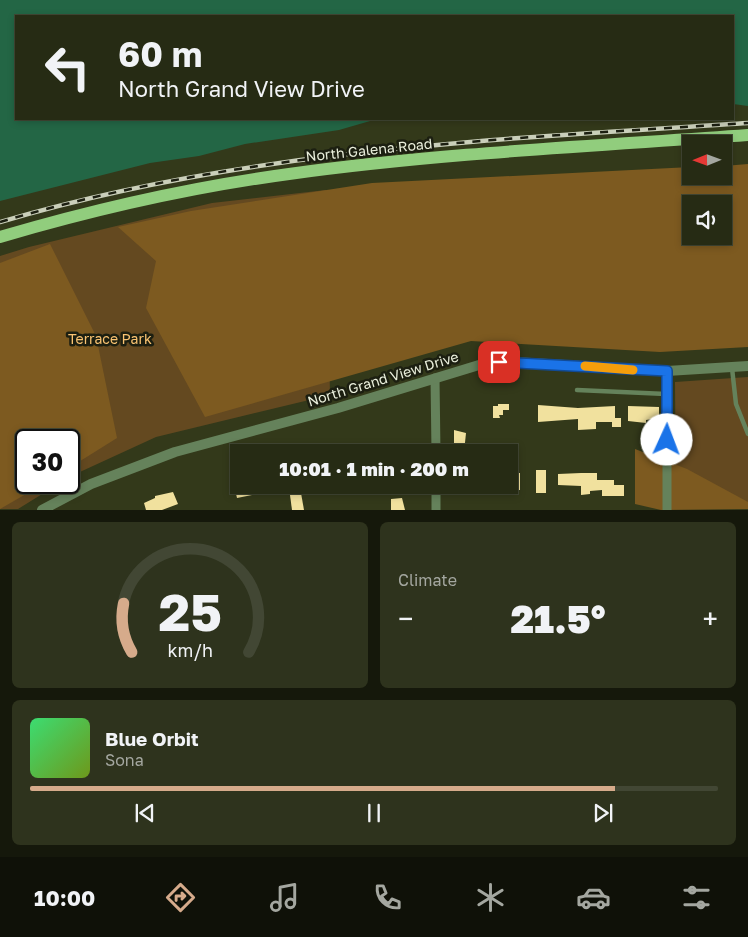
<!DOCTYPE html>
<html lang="en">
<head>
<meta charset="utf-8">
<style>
	:root { --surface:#262b14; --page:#2e331d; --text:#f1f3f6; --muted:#a4a7a0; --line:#424734; --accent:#d6ab8b }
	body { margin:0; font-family:"Golos Text",sans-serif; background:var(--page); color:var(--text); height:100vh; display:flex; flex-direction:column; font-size:19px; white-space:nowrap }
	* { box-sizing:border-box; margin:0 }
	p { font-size:16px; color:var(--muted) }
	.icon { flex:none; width:28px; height:28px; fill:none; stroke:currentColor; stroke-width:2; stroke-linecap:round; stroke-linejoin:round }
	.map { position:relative; height:510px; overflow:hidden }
	.side { display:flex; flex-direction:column; gap:12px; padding:12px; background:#15180b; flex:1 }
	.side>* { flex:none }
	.hud { position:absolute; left:15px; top:15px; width:719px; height:105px; border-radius:0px; box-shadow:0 2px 8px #0003,0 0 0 1px var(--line); background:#262b14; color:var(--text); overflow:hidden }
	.needle { width:32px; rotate:269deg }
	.controls { position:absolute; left:682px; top:135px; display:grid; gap:10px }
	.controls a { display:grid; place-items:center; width:50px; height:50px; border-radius:0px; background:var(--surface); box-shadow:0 2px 8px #0003,0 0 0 1px var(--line); font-size:25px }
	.speed { position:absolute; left:15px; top:429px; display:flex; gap:10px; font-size:25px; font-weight:700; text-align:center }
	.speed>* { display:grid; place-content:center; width:65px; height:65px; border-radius:50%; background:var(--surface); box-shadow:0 2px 8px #0003,0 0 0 1px var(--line); line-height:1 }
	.speed .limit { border:2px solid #111; border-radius:8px; background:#fff; color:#111 }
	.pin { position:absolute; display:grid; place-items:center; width:42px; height:42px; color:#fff; margin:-21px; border-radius:10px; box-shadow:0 2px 8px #0006 }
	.me { position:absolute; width:55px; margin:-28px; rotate:2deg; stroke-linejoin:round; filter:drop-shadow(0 0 4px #0008) }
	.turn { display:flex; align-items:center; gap:18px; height:105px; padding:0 20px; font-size:22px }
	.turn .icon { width:65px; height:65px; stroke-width:2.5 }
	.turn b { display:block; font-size:35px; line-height:42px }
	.big { font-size:38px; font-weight:800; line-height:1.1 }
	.side .card { flex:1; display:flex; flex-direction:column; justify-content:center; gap:8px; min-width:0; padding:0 18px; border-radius:8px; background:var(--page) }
	.side .dial { align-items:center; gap:0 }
	.dial svg { height:130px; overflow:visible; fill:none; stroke:var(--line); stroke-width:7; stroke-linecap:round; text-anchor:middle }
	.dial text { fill:var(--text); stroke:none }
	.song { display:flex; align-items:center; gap:15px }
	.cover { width:60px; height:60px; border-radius:8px; background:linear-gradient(135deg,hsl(140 70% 55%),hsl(80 70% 35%)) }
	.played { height:5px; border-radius:2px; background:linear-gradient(90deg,var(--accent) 85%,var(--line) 85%) }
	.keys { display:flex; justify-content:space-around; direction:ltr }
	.heat { display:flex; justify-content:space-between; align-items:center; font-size:28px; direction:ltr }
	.side .tiles { flex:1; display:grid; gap:12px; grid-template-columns:1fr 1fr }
	.card:last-child { grid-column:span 2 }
	.trip { position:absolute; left:230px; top:444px; width:288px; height:50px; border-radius:0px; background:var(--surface); box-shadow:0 2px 8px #0003,0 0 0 1px var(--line); font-weight:800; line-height:50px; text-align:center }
	.tab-bar { display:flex; height:80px; justify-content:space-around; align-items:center; background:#0f1108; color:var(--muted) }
	.tab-bar .icon { width:35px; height:35px }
	.tab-bar .active { color:var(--accent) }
	.tab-bar b { font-size:22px; color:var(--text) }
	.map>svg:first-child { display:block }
	.green { fill:#644920 }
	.forest { fill:#7d5a20; fill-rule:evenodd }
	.water { fill:#236645 }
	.building { fill:#f1e19e }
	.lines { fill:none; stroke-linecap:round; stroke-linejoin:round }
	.service { stroke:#65825b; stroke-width:4.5 }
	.minor { stroke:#65825b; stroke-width:9 }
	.tertiary { stroke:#65825b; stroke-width:10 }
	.primary { stroke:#91cd7d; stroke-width:12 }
	.rail-casing { stroke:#cacfba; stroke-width:4.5 }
	.rail { stroke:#1c1f11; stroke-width:2.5; stroke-dasharray:8; stroke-linecap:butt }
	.route-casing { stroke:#114b97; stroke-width:12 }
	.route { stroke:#1a73e8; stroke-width:9 }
	.slow { stroke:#f59e0b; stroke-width:9 }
	.labels { text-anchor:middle; stroke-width:5; stroke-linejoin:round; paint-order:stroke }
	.street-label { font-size:14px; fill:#eaefdc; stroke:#1c1f11 }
	.park-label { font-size:14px; fill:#f9c372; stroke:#1c1f11 }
</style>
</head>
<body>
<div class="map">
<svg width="748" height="510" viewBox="0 0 748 510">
	<rect width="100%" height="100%" fill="#33391a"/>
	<g class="green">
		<path d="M326,190L330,395L156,437L69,477V440H26V482L60,483L18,509H0V256L29,247L212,203Z"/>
		<path d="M748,377V509H676L675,382Z"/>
	</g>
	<g class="forest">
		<path d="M748,164V347L660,352L471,341L205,417L146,308L156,261L118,227L191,211L372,183L691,167V176H724V166ZM691,204H724V236H691Z"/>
		<path d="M50,244L96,336L117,438L69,468V440H26V482L45,483L0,509V263Z"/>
		<path d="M635,449L687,469L748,502V509L661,510L635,504Z"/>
	</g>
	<path class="water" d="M0,0H748V106L733,104L732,16H16V119H377L339,130L245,144L199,156L150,163L0,201Z"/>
	<g class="building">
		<path d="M498,404H509V410H503V415H499L500,418H493V406H498Z"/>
		<path d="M538,405L578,408L615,406V418H621V427H612V422H596V429L578,430V419L538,422Z"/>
		<path d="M628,406L659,407V418L646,420V423L628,421Z"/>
		<path d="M454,430L466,433L464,452H454Z"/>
		<path d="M387,446L408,447V452H387Z"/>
		<rect x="536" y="470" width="10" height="23"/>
		<path d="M509,473H520V490H515V493H507V491L471,494V485H509Z"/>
		<path d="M581,473H597V480H614V485H624V496H602V490L590,491V494L581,495V486L558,485V474Z"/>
		<path d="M234,485H263V487L251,490L252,495L237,498Z"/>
		<path d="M173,492L178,504L162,510H146L144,503L155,498V496Z"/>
		<path d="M301,493L304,510H292L290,495Z"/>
		<path d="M402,498L405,510H391V499Z"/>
	</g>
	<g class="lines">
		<g class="service">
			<path d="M732,368L736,404L748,434"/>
			<path d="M577,390L666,394"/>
		</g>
		<g class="minor">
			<path d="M435,378L436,452"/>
			<path d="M436,485V510"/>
			<path d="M667,510V371"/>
		</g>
		<path class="tertiary" d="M42,510L91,484L175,452L338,408L479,365L514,362L667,371L748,366"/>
		<path class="primary" d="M0,237C95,209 192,187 289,174C441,153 595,146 748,135"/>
		<defs>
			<path id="rail" d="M0,222C243,150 497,139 748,123"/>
		</defs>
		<use href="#rail" class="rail-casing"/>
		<use href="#rail" class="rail"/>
	</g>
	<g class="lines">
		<defs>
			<path id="route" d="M499,362L667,371V440"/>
		</defs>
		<use href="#route" class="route-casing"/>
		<use href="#route" class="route"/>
		<path class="slow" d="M585,366L633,370"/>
	</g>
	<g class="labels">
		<g class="street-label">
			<text transform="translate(369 150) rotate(-6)" y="5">North Galena Road</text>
			<text transform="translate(383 379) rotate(-17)" y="5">North Grand View Drive</text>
		</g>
		<g class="park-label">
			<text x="110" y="344">Terrace Park</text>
		</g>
	</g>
</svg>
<div class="controls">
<a><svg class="needle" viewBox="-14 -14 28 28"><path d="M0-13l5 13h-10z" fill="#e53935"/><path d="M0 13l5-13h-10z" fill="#a4a7a0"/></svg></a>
<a><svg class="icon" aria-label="sound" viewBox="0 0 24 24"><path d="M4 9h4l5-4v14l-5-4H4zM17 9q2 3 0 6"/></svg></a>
</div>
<div class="speed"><div class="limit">30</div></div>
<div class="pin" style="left:499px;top:362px;background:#d93025"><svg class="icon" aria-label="arrive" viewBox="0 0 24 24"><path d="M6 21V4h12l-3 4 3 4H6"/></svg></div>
<svg class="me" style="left:667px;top:440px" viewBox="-20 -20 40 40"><circle r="19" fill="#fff"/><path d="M0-13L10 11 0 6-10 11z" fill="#1a73e8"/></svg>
<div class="trip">10:01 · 1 min · 200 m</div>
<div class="hud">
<div class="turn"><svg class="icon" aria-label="left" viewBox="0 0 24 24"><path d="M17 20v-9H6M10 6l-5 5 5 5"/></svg><div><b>60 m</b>North Grand View Drive</div></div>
</div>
</div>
<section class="side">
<div class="tiles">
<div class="card dial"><svg viewBox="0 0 100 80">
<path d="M14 69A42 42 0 1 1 86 69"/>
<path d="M14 69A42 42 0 0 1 9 39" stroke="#d6ab8b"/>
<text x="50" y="56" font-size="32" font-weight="700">25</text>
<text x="50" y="72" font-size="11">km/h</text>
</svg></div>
<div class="card"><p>Climate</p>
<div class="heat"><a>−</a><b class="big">21.5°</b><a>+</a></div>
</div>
<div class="card">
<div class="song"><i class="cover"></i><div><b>Blue Orbit</b><p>Sona</p></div></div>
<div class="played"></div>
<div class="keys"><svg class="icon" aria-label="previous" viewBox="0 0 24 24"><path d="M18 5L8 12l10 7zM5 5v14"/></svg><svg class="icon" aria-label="pause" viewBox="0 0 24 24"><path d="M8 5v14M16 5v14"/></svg><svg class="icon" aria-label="next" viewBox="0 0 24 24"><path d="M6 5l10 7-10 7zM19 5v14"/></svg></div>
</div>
</div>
</section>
<nav class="tab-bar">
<b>10:00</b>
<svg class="icon active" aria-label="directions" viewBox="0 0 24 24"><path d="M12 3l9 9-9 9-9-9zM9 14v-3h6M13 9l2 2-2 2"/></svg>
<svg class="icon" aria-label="music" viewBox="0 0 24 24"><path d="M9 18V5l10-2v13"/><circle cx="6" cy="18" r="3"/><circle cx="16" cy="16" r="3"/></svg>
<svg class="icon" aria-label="phone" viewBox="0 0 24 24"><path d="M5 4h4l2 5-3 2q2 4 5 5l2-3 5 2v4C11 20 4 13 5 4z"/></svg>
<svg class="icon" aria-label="climate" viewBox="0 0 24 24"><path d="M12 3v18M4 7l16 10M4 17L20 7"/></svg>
<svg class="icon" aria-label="car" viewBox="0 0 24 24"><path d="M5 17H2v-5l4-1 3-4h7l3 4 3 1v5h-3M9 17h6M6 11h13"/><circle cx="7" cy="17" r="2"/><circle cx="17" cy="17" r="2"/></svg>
<svg class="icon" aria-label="filters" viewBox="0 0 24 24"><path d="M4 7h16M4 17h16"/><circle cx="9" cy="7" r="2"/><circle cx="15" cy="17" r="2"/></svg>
</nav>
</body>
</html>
